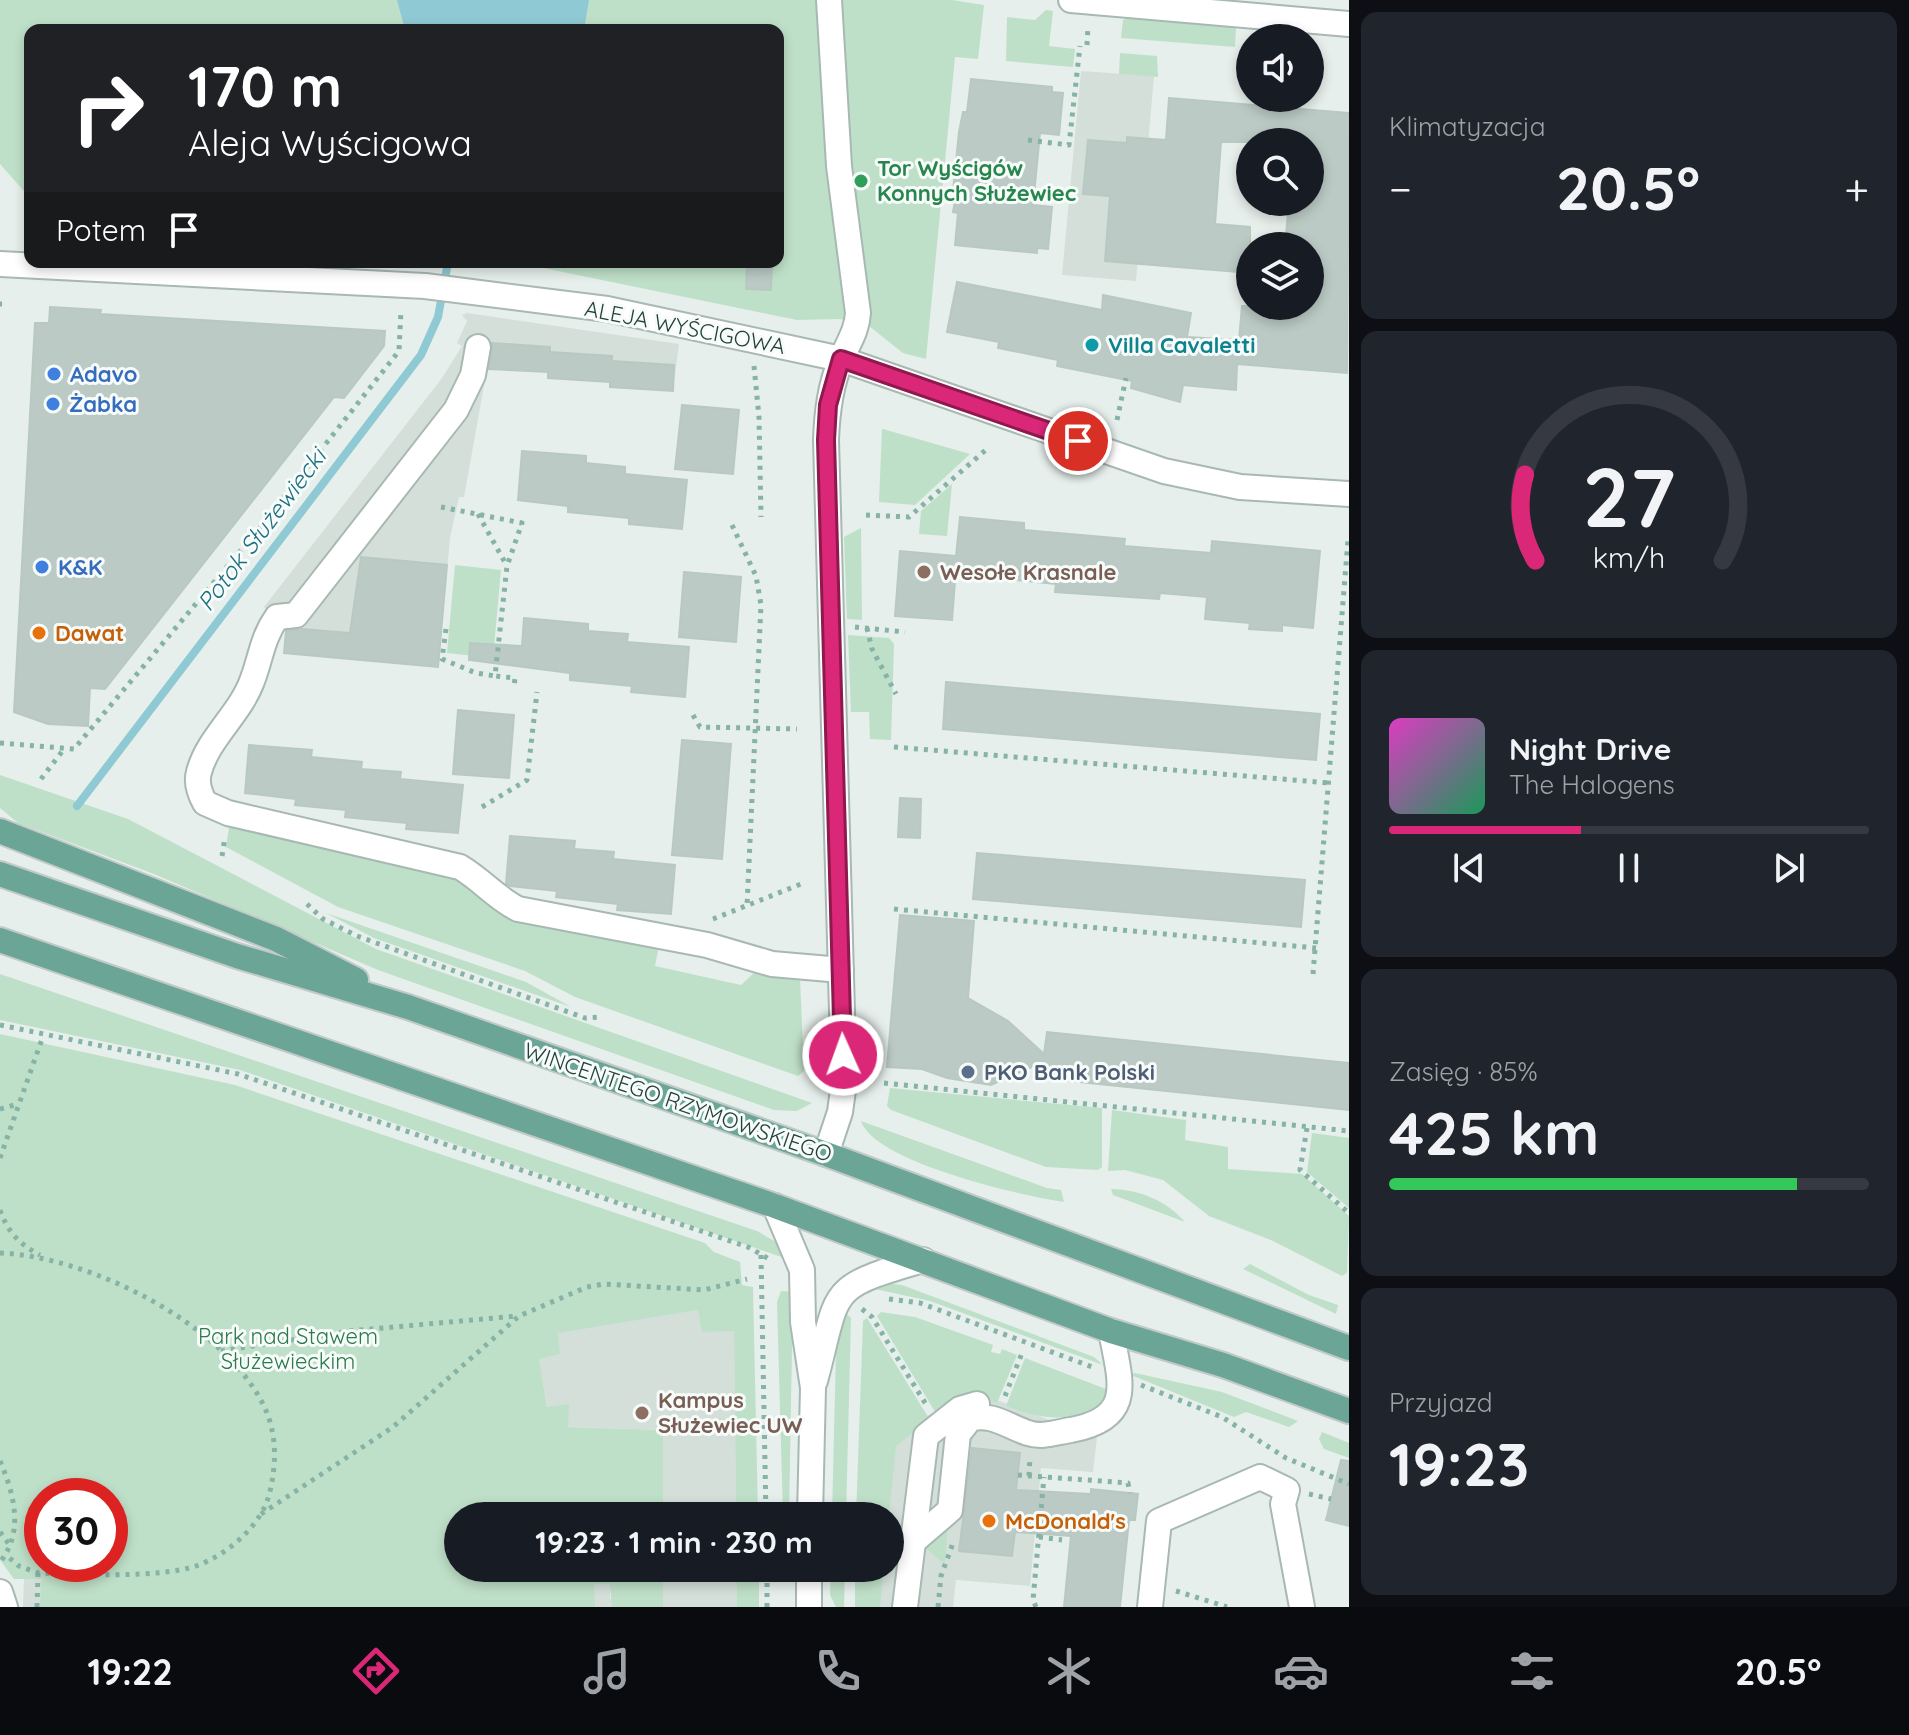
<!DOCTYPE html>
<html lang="pl">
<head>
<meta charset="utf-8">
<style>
	:root { --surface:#171b24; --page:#20242c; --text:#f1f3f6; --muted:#9ea1a6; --line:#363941; --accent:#db2777 }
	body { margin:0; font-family:Quicksand,sans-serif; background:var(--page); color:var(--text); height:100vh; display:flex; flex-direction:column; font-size:30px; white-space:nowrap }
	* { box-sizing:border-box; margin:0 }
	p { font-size:26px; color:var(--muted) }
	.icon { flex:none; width:44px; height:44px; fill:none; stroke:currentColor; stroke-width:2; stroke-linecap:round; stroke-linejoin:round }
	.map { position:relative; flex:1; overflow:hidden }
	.drawer { display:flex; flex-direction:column; gap:12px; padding:12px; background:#0d0f14; width:560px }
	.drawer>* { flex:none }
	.guide { position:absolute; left:24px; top:24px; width:760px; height:244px; border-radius:16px; box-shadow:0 4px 12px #0003; background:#202124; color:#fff; overflow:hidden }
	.buttons { position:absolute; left:1236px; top:24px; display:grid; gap:16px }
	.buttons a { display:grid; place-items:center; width:88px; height:88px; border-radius:50%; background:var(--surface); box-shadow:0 4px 12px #0003; font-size:40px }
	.speed { position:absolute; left:24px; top:1478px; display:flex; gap:16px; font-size:40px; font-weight:700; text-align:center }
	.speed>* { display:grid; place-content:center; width:104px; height:104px; border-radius:50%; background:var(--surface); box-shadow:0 4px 12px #0003; line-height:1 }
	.speed .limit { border:12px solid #d22; background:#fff; color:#111 }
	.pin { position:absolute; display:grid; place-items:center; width:68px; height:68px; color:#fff; margin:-34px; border:4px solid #fff; border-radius:50%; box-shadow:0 2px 8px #0007 }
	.me { position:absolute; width:88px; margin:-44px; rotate:358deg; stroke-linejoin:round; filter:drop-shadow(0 0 6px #0008) }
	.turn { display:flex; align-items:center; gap:28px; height:168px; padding:0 32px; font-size:36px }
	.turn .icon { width:104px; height:104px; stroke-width:2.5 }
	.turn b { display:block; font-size:56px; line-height:68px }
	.then { display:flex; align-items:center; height:76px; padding:0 32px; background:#0003; gap:16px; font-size:30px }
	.big { font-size:60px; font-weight:700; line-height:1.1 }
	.drawer .tile { flex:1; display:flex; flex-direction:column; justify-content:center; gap:12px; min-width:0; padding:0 28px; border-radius:16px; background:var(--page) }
	.drawer .dial { align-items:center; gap:0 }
	.dial svg { height:208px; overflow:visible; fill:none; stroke:var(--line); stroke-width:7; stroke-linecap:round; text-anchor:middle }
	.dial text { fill:var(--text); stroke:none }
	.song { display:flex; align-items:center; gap:24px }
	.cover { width:96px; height:96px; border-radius:12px; background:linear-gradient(135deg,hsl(310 70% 55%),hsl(150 70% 35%)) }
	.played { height:8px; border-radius:4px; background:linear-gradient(90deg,var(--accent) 40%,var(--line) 40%) }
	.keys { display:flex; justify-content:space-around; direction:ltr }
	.heat { display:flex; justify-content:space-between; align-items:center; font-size:44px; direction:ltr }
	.charge { height:12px; border-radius:6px; background:linear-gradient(90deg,#34c759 85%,var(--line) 0) }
	.trip { position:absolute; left:444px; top:1502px; width:460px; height:80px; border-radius:40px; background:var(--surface); box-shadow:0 4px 12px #0003; font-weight:700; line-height:80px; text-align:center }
	.menu { display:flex; height:128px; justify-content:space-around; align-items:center; background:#090b0e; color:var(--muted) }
	.menu .icon { width:56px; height:56px }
	.menu .selected { color:var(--accent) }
	.menu b { font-size:36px; color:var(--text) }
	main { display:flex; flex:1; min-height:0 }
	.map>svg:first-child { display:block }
	.built { fill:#d4dfda }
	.green { fill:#bfe0c8; fill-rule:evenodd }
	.water { fill:#8ec9d4 }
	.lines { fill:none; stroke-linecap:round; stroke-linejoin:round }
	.stream { stroke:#8ec9d4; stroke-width:8 }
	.building { fill:#bbcac4; stroke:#b8c9c2; stroke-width:2 }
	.minor-casing { stroke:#a8b8b2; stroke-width:28 }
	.major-casing { stroke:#c2cac8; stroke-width:28 }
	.path { stroke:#86b3a5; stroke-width:5; stroke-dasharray:4 6; stroke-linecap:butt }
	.minor { stroke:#fff; stroke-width:24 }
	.major { stroke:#6aa596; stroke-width:24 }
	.route-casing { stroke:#8e194d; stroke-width:20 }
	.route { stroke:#db2777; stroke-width:14 }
	.leisure-dot { fill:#2e9e5b; stroke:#f7fbf9; stroke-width:3 }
	.culture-dot { fill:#0f9aa8; stroke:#f7fbf9; stroke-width:3 }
	.shop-dot { fill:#3f7fe0; stroke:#f7fbf9; stroke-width:3 }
	.education-dot { fill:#8d6e63; stroke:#f7fbf9; stroke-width:3 }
	.food-dot { fill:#e8710a; stroke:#f7fbf9; stroke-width:3 }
	.service-dot { fill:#5c6f8a; stroke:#f7fbf9; stroke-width:3 }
	.labels { text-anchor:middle; stroke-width:6; stroke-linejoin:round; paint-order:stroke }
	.leisure-label { font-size:22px; font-weight:bold; fill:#27864d; stroke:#f7fbf9; text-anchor:start }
	.street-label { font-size:22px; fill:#24423a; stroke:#f7fbf9 }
	.culture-label { font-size:22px; font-weight:bold; fill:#0d838f; stroke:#f7fbf9; text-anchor:start }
	.shop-label { font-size:22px; font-weight:bold; fill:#366cbe; stroke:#f7fbf9; text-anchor:start }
	.education-label { font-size:22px; font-weight:bold; fill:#785e54; stroke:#f7fbf9; text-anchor:start }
	.food-label { font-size:22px; font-weight:bold; fill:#c56008; stroke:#f7fbf9; text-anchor:start }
	.service-label { font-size:22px; font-weight:bold; fill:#4e5e75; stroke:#f7fbf9; text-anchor:start }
	.park-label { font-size:22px; fill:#2d7a4b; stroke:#f7fbf9 }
	.water-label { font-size:24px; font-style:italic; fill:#1c6f80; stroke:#f7fbf9 }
</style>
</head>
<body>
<main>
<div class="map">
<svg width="1349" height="1607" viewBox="0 0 1349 1607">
	<rect width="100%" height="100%" fill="#e6efeb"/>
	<g class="built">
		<path d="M1081,71L1154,76L1136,281L1062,275Z"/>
		<path d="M467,313L679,344L673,391L610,387V382L548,378V372L487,369L464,497H459L450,538L438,667L284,653L286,627L264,607L442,378L462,346L457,343L467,321L462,315Z"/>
		<path d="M734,1304L736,1516H663L662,1430L551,1426L534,1336Z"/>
		<path d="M971,1390L1097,1438L1093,1472L1041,1468L1030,1586L956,1580L953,1607H878L882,1568H890V1516H887L895,1435Z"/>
		<path d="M663,1568H736L737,1607H23L24,1579L611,1584L610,1599H663Z"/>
	</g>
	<g class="green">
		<path d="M0,0H952L984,5L978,59L955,57L926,359L903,353L869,326L857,323L840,319L797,320L514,262H778V30H30V198L0,164Z"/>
		<path d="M1046,10L1053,11L1049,46L1075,49L1073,67L1006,61L1007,17L1035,20Z"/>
		<path d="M1128,18L1236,28L1235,47L1121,38L1123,20Z"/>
		<path d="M1120,53L1157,56L1158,77L1119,74Z"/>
		<path d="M882,429H883L970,454L915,505L879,502Z"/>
		<path d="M952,484L947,536L919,534L921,511Z"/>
		<path d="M861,528L862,620L847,619L844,537Z"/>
		<path d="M455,565L501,570L493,658L447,653Z"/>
		<path d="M848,635L889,638L894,644L891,740L870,739L869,712H851Z"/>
		<path d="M0,775L128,819L376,949L812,1103L797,1111L774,1110L378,970L154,874L18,823L0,808Z"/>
		<path d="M230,821L444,871L508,916L659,946L655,966L741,985L757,970L800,978L804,1071L798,1076L575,997L525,971L338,907L226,847Z"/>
		<path d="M326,913L526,982L571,1007L374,938Z"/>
		<path d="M0,974L757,1231L776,1242L790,1260L240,1070L0,1020Z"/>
		<path d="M0,1034L235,1085L705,1243L714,1252L740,1262L742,1285L753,1287L758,1516H736L735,1429L712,1428V1419L735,1418L734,1331L702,1332L698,1310L558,1333L560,1354L539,1359L547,1407L569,1404L568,1427L663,1430V1516H458V1568H663V1607H612L610,1584H594L595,1607H40L41,1579H14L0,1560ZM42,1496H110V1564H42Z"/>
		<path d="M890,1088L1102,1108V1167L1098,1170L1046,1167L891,1110L887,1106Z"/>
		<path d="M1112,1110L1186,1120L1185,1140L1228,1147V1169L1302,1174L1349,1216L1347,1273L1342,1276L1273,1241L1209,1216L1163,1180L1125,1170L1108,1171Z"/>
		<path d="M861,1121L1047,1188L1061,1190L1064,1202C1022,1196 874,1162 861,1121Z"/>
		<path d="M1312,1133L1349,1138V1208L1307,1172Z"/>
		<path d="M1111,1189C1141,1190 1165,1200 1185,1222L1113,1195Z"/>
		<path d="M1250,1264L1309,1295L1338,1305L1336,1314L1243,1269Z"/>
		<path d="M884,1283L902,1285L1094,1357L1103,1365L930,1301L866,1287Z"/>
		<path d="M781,1291L793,1292L789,1516H783L777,1302Z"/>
		<path d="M842,1310L851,1318L846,1516H832L836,1352Z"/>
		<path d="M881,1312L915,1317L993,1345L991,1352L1000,1354L1002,1349L1017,1355L997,1403L981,1398L937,1415L877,1316Z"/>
		<path d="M867,1318L930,1420L918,1437L914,1432L896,1446L889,1516H856L863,1321Z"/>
		<path d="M1025,1358L1111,1391L1103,1407C1068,1422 1042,1420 1006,1406Z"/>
		<path d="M1135,1373L1222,1392L1298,1421L1289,1427L1246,1412L1234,1417L1131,1375Z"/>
		<path d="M1322,1432L1349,1443V1458L1324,1449L1319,1439Z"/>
		<path d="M948,1526L945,1562H942L923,1546Z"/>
		<path d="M736,1568H759V1607H737Z"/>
		<path d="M831,1568H845L844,1607H836L830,1595Z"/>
		<path d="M855,1568H884L880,1607H855Z"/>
	</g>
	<path class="water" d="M397,0H589L584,30H405Z"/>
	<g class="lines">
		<path class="stream" d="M77,806L421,355L438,317L448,262"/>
	</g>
	<g class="building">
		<path d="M971,79L1052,87V92L1063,93L1059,135L1040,133L1033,205L1052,207L1048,249L1037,248V253L955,245L958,213L953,212L957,191H953L959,132L963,112H967Z"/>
		<path d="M1169,98L1349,113L1347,373L1237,364L1236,390L1183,385L1180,402L1131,388L1132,381L1057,366L1058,360L998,348L999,342L947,332L957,282L1102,310L1103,295L1191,313L1187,337L1239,340L1242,306H1310V246H1285L1289,202H1310V142H1221L1215,224L1250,227V273L1105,261L1110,196L1083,194L1088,140L1127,143V137L1166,140Z"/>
		<path d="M747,262H772L771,290L746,289Z"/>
		<path d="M50,307L101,310L100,314L385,331L384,346L344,398L334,397L105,689L90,688L88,726L48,724L14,712L35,323H49Z"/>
		<path d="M492,343L550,347V352L612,356V361L674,365L673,391L610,387V382L548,378V372L489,369Z"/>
		<path d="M682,405L739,410L733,474L675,469Z"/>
		<path d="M522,451L586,456V463L625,467V474L687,480L682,529L629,524V518L568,512V506L518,500Z"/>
		<path d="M960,517L1024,523V530L1125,539L1124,546L1211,553L1212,541L1320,551L1313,628L1282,625V631L1249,629L1250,623L1205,619L1207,597L1160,593L1159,599L1055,592L1056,584L1005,579L1006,572L956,568L952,620L895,616L900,551L956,556Z"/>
		<path d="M361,557L447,565L438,667L284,653L286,631L302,629L350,633Z"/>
		<path d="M684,572L741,577L736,642L679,637Z"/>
		<path d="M524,618L588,624V631L628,634L627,642L689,647L685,697L631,692L632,686L570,680V673L469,660L470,643L522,646Z"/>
		<path d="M946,682L1320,714L1316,760L943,729Z"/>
		<path d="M458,710L514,715L509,778L453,774Z"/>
		<path d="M682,740L731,744L722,859L672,855Z"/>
		<path d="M249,745L312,750L311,757L362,762L361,769L401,772L400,779L463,785L458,833L406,829L407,823L345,817L346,810L295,805L296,799L245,793Z"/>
		<path d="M900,798L921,799L920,838L898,837Z"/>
		<path d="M510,836L575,841L574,849L614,852L613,859L675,865L671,914L617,910L618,904L556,897L557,891L510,886L506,884Z"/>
		<path d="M977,853L1305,880L1301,927L973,899Z"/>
		<path d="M900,915L974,921L968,998L1008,1021L1044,1054L1047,1032L1349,1063V1110L1042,1078L1043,1062L991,1085L947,1078L922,1069L887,1067Z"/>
		<path d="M972,1448L1020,1453L1016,1490L1091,1494V1489L1138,1494L1135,1520H1129L1120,1607H1064L1071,1536L1015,1532L1012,1556L959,1551Z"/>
		<path d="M1341,1460L1349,1461V1526L1326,1520Z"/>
	</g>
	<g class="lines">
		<defs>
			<g id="minor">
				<path d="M1071,0L1349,24"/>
				<path d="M0,264L425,286L607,309L841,359L1164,471L1240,487L1349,494"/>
				<path d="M478,347L473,375L456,410L296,615L277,617C262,638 261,658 252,681C240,714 208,738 199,772C196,782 200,794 205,803L228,813L460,867C482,880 496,898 518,909L707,945L772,964L841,970"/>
				<path d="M826,1154L840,1112L844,1083L826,440C827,412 830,386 841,360C848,343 857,331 858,313L839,166L829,0"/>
				<path d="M775,1206L802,1270L803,1322L813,1388L810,1516"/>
				<path d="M815,1381C840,1288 825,1288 923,1260"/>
				<path d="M914,1541L950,1510L958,1434L970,1419C991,1412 1009,1427 1028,1433C1042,1438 1057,1432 1071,1430C1136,1418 1120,1381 1111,1331"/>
				<path d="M0,1592L5,1607"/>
				<path d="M809,1607V1568"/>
				<path d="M905,1607L926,1436L960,1409L977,1404"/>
				<path d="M1150,1607L1159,1521L1260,1477L1287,1490L1283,1504L1302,1607"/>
			</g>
			<g id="major">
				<path d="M0,831L276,939L356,980"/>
				<path d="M0,874L237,956L408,1007L826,1154L1349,1348"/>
				<path d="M0,940L775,1206L1111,1331L1223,1365L1349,1411"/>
			</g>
		</defs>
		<use href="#minor" class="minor-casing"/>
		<use href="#major" class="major-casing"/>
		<g class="path">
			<path d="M1087,45L1088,26"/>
			<path d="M1028,140L1069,145L1080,46"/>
			<path d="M0,304H2"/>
			<path d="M754,366L759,417L761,517"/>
			<path d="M1117,420L1126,378"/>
			<path d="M441,507L522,523L507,566L495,676L515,678L514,687"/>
			<path d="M478,514L507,566"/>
			<path d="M866,515L909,517L988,448"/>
			<path d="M732,525L756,576L761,605L747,906"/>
			<path d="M855,627L905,632"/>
			<path d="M867,628L872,649L896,694"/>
			<path d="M446,629L442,659L476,673L495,676"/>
			<path d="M693,715L700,727L797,729"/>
			<path d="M0,743L74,749L257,531L399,351L401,310"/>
			<path d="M894,747L1330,783"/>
			<path d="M41,779L64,749"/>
			<path d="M482,807L527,780L537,692"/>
			<path d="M222,856L225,837"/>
			<path d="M307,904L323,919L357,936L585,1018L600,1017"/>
			<path d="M894,909L1316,948"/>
			<path d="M713,919L801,884"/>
			<path d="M1313,974L1348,540"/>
			<path d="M0,1025L238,1074L748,1247L769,1259"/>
			<path d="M884,1083L1349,1131"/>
			<path d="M0,1109L18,1104"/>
			<path d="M1307,1128L1300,1170L1349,1213"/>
			<path d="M0,1158L42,1039"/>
			<path d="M0,1210C7,1231 20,1245 40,1255"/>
			<path d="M0,1253C89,1256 231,1326 267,1413C277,1439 276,1465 270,1491C263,1525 227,1555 196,1566C161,1578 76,1575 38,1573L19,1566L6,1555"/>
			<path d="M761,1255L766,1516"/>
			<path d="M889,1299L920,1303L1095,1368"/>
			<path d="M862,1309L872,1317L927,1406"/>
			<path d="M221,1351L349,1331L517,1316"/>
			<path d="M1141,1385L1222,1417L1286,1458L1349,1484"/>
			<path d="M1005,1396L1022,1353"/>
			<path d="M0,1461C14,1494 24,1530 1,1561"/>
			<path d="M1018,1475L1128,1483L1130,1493"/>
			<path d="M1029,1476L1030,1457"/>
			<path d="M1309,1494L1331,1499"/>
			<path d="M261,1514L393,1427L519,1316L587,1287L604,1284L704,1290L747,1279"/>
			<path d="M0,1532L11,1547"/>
			<path d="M1039,1537L1062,1540"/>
			<path d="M1176,1591L1227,1607"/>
			<path d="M37,1607L38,1573"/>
			<path d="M767,1607V1568"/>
			<path d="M938,1607L941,1576L953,1543"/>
			<path d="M1036,1607L1033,1600L1044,1477"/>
		</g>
		<use href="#minor" class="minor"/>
		<use href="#major" class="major"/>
	</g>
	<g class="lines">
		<defs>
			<path id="route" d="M843,1055L826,440L828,405L841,359L1078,441"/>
		</defs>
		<use href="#route" class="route-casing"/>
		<use href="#route" class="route"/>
	</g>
	<circle class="leisure-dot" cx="861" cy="181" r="8"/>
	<circle class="culture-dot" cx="1092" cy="345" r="8"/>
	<g class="shop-dot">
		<circle cx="54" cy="374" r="8"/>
		<circle cx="53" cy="404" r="8"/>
		<circle cx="42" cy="567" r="8"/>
	</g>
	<g class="education-dot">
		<circle cx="924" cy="572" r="8"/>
		<circle cx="642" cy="1413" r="8"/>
	</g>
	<g class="food-dot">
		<circle cx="39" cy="633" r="8"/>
		<circle cx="989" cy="1521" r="8"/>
	</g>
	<circle class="service-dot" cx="968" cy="1072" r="8"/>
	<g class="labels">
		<g class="leisure-label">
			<text x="877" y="176">Tor Wyścigów<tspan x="877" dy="25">Konnych Służewiec</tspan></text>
		</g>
		<g class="street-label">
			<text transform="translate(685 327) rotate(11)" y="8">ALEJA WYŚCIGOWA</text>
			<text transform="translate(678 1102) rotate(19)" y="8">WINCENTEGO RZYMOWSKIEGO</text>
		</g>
		<g class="culture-label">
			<text x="1108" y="353">Villa Cavaletti</text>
		</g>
		<g class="shop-label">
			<text x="70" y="382">Adavo</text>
			<text x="69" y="412">Żabka</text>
			<text x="58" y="575">K&amp;K</text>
		</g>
		<g class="education-label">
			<text x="940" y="580">Wesołe Krasnale</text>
			<text x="658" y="1408">Kampus<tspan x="658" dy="25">Służewiec UW</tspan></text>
		</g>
		<g class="food-label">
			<text x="55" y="641">Dawat</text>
			<text x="1005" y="1529">McDonald's</text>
		</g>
		<g class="service-label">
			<text x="984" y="1080">PKO Bank Polski</text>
		</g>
		<g class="park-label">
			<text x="288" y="1344">Park nad Stawem<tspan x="288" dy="25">Służewieckim</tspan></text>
		</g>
		<g class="water-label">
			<text transform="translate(262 530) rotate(-53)" y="8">Potok Służewiecki</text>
		</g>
	</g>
</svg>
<div class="buttons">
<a><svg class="icon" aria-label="sound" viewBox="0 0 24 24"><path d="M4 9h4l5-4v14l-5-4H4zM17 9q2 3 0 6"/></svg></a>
<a><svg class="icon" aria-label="search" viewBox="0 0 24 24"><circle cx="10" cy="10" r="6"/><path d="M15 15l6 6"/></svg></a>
<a><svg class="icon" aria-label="layers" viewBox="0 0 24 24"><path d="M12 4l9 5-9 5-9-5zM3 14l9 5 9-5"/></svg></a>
</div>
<div class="speed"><div class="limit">30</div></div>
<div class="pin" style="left:1078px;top:441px;background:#d93025"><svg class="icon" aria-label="arrive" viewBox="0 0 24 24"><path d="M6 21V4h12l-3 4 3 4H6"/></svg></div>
<svg class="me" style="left:843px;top:1055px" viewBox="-20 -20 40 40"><circle r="17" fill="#db2777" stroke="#fff" stroke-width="3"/><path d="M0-11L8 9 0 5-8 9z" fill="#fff"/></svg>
<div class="trip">19:23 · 1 min · 230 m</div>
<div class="guide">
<div class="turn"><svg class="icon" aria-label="right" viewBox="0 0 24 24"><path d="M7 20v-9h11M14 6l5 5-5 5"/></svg><div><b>170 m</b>Aleja Wyścigowa</div></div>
<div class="then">Potem<svg class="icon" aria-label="arrive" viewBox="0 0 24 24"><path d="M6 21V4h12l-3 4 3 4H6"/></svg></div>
</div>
</div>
<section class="drawer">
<div class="tile"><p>Klimatyzacja</p>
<div class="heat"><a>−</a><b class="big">20.5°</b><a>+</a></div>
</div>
<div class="tile dial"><svg viewBox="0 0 100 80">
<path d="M14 69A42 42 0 1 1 86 69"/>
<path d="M14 69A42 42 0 0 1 10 36" stroke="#db2777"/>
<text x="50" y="56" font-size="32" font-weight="700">27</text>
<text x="50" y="72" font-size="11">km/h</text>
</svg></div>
<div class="tile">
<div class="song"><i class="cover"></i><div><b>Night Drive</b><p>The Halogens</p></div></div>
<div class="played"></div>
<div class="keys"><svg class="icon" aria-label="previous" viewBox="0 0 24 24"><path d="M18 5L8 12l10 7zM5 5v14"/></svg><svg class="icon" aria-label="pause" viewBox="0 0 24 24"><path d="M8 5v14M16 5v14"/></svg><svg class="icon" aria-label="next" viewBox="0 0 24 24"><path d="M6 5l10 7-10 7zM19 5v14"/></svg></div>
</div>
<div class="tile"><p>Zasięg · 85%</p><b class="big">425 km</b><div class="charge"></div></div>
<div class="tile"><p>Przyjazd</p><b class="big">19:23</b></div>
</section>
</main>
<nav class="menu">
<b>19:22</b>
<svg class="icon selected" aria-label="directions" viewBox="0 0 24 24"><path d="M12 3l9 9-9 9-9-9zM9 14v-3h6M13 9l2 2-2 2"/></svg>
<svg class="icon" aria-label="music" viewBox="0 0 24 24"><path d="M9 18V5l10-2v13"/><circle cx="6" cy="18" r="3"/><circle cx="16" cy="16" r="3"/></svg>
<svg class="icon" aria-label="phone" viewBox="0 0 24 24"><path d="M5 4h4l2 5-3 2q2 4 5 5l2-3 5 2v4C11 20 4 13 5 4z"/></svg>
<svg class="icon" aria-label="climate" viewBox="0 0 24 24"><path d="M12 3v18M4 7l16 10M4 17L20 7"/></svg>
<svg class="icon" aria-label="car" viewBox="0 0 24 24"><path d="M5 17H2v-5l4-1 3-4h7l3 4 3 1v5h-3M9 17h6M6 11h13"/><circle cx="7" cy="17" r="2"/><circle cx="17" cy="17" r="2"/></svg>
<svg class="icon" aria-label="filters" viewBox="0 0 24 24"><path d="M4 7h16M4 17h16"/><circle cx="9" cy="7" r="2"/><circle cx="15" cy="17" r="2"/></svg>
<b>20.5°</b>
</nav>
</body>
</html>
